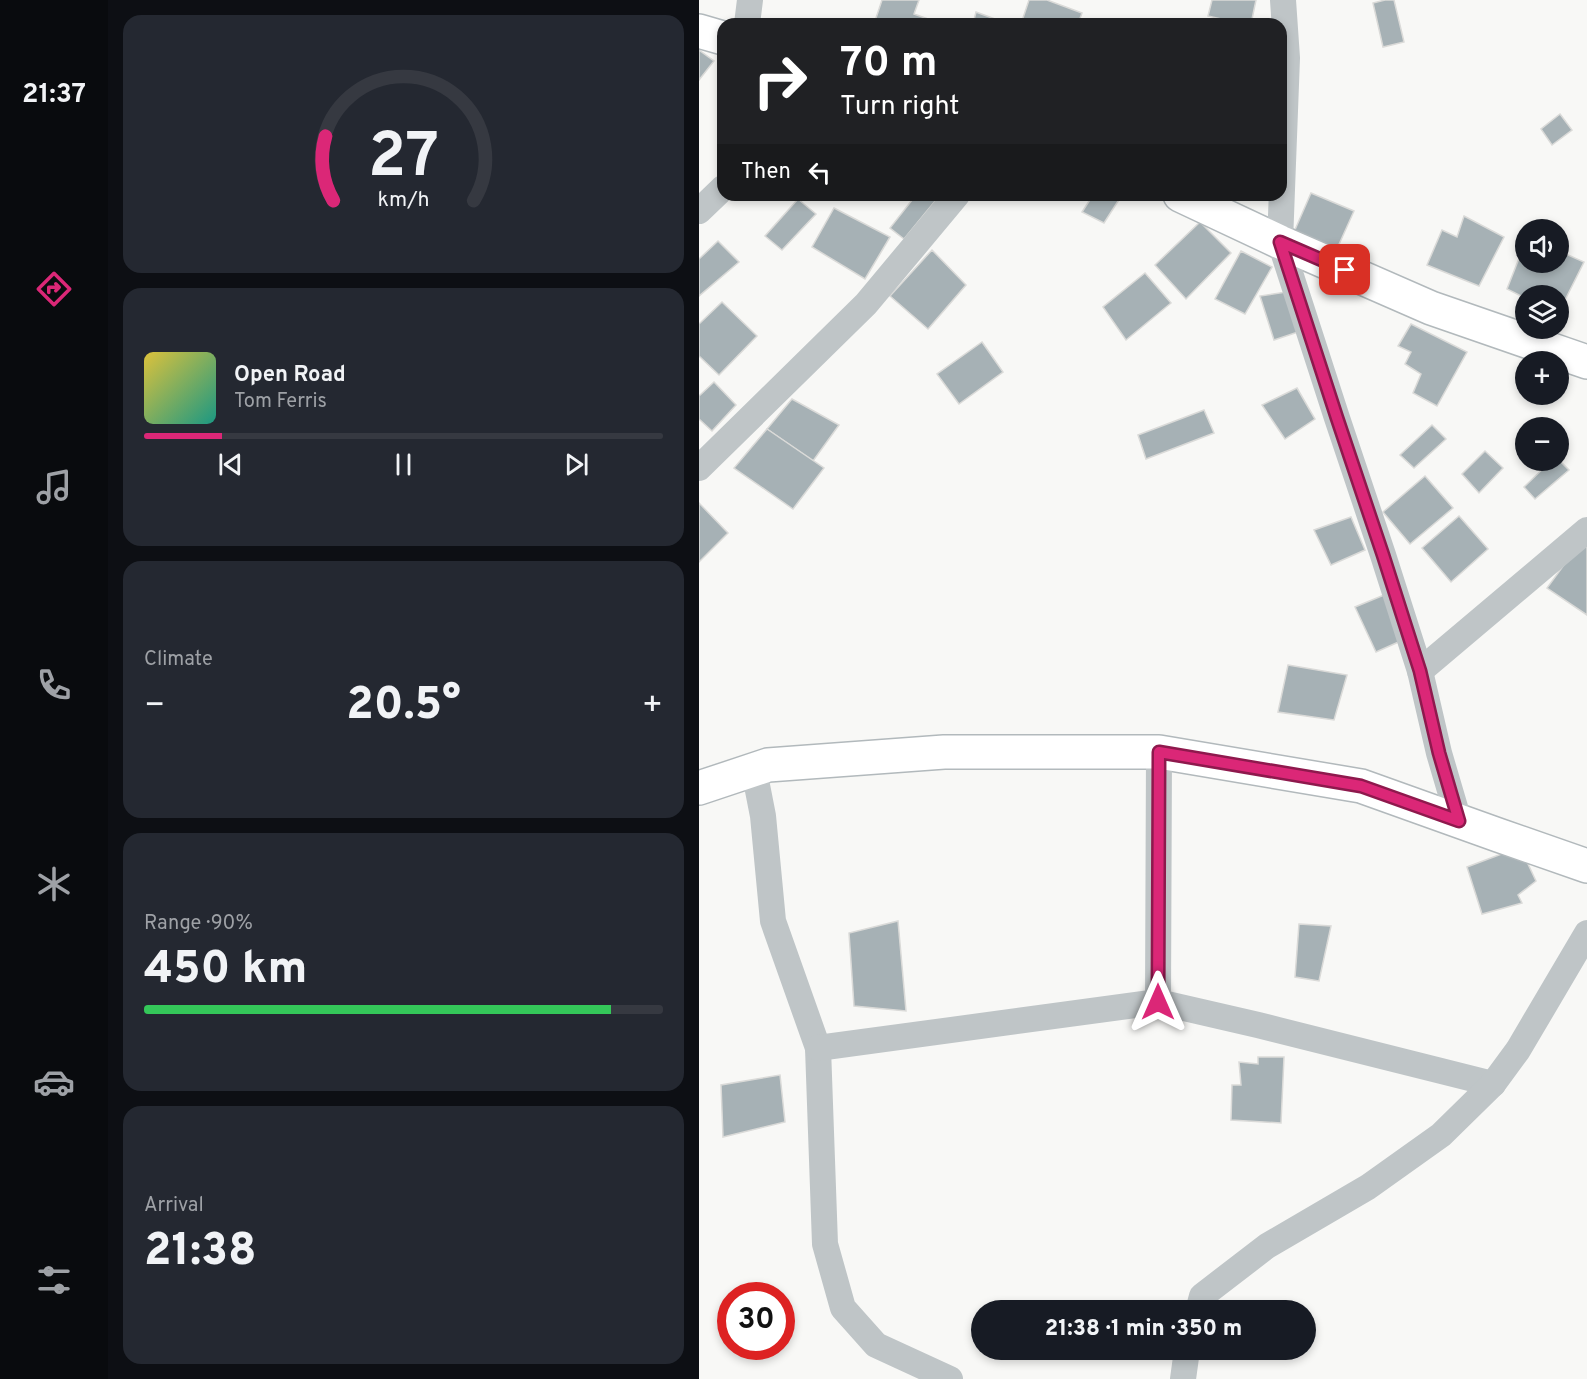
<!DOCTYPE html>
<html lang="en">
<head>
<meta charset="utf-8">
<style>
	:root { --surface:#171b24; --page:#242831; --text:#f1f3f6; --muted:#9ea1a6; --line:#363941; --accent:#db2777 }
	body { margin:0; font-family:Overpass,sans-serif; background:var(--page); color:var(--text); height:100vh; display:flex; flex-direction:column; font-size:22px; white-space:nowrap }
	* { box-sizing:border-box; margin:0 }
	p { font-size:20px; color:var(--muted) }
	.icon { flex:none; width:33px; height:33px; fill:none; stroke:currentColor; stroke-width:2; stroke-linecap:round; stroke-linejoin:round }
	.map { position:relative; flex:1; overflow:hidden }
	.drawer { display:flex; flex-direction:column; gap:15px; padding:15px; background:#0d0f14; width:591px }
	.drawer>* { flex:none }
	.hud { position:absolute; left:18px; top:18px; width:570px; height:183px; border-radius:18px; box-shadow:0 3px 9px #0003; background:#202124; color:#fff; overflow:hidden }
	.tools { position:absolute; left:816px; top:219px; display:grid; gap:12px }
	.tools a { display:grid; place-items:center; width:54px; height:54px; border-radius:50%; background:var(--surface); box-shadow:0 3px 9px #0003; font-size:30px }
	.speed { position:absolute; left:18px; top:1282px; display:flex; gap:12px; font-size:30px; font-weight:700; text-align:center }
	.speed>* { display:grid; place-content:center; width:78px; height:78px; border-radius:50%; background:var(--surface); box-shadow:0 3px 9px #0003; line-height:1 }
	.speed .limit { border:9px solid #d22; background:#fff; color:#111 }
	.pin { position:absolute; display:grid; place-items:center; width:51px; height:51px; color:#fff; margin:-26px; border-radius:12px; box-shadow:0 3px 9px #0006 }
	.me { position:absolute; width:66px; margin:-33px; rotate:0deg; stroke-linejoin:round; filter:drop-shadow(0 0 4px #0008) }
	.turn { display:flex; align-items:center; gap:21px; height:126px; padding:0 24px; font-size:27px }
	.turn .icon { width:78px; height:78px; stroke-width:2.5 }
	.turn b { display:block; font-size:42px; line-height:51px }
	.then { display:flex; align-items:center; height:57px; padding:0 24px; background:#0003; gap:12px; font-size:22px }
	.big { font-size:45px; font-weight:800; line-height:1.1 }
	.drawer .card { flex:1; display:flex; flex-direction:column; justify-content:center; gap:9px; min-width:0; padding:0 21px; border-radius:18px; background:var(--page) }
	.drawer .dial { align-items:center; gap:0 }
	.dial svg { height:156px; overflow:visible; fill:none; stroke:var(--line); stroke-width:7; stroke-linecap:round; text-anchor:middle }
	.dial text { fill:var(--text); stroke:none }
	.song { display:flex; align-items:center; gap:18px }
	.cover { width:72px; height:72px; border-radius:9px; background:linear-gradient(135deg,hsl(50 70% 55%),hsl(170 70% 35%)) }
	.played { height:6px; border-radius:3px; background:linear-gradient(90deg,var(--accent) 15%,var(--line) 15%) }
	.keys { display:flex; justify-content:space-around; direction:ltr }
	.heat { display:flex; justify-content:space-between; align-items:center; font-size:33px; direction:ltr }
	.charge { height:9px; border-radius:4px; background:linear-gradient(90deg,#34c759 90%,var(--line) 0) }
	.trip { position:absolute; left:272px; top:1300px; width:345px; height:60px; border-radius:30px; background:var(--surface); box-shadow:0 3px 9px #0003; font-weight:800; line-height:60px; text-align:center }
	main { display:flex; flex:1; min-height:0 }
	.tab-bar { display:flex; flex-direction:column; width:108px; justify-content:space-around; align-items:center; background:#090b0e; color:var(--muted) }
	.tab-bar .icon { width:42px; height:42px }
	.tab-bar .selected { color:var(--accent) }
	.tab-bar b { font-size:27px; color:var(--text) }
	.map>svg:first-child { display:block }
	.building { fill:#a6b1b5; stroke:#dadad8; stroke-width:1.5 }
	.lines { fill:none; stroke-linecap:round; stroke-linejoin:round }
	.secondary-casing { stroke:#b2b9bc; stroke-width:36 }
	.street { stroke:#bfc5c7; stroke-width:26 }
	.secondary { stroke:#fff; stroke-width:33 }
	.route-casing { stroke:#8e194d; stroke-width:15 }
	.route { stroke:#db2777; stroke-width:10 }
</style>
</head>
<body>
<main>
<nav class="tab-bar">
<b>21:37</b>
<svg class="icon selected" aria-label="directions" viewBox="0 0 24 24"><path d="M12 3l9 9-9 9-9-9zM9 14v-3h6M13 9l2 2-2 2"/></svg>
<svg class="icon" aria-label="music" viewBox="0 0 24 24"><path d="M9 18V5l10-2v13"/><circle cx="6" cy="18" r="3"/><circle cx="16" cy="16" r="3"/></svg>
<svg class="icon" aria-label="phone" viewBox="0 0 24 24"><path d="M5 4h4l2 5-3 2q2 4 5 5l2-3 5 2v4C11 20 4 13 5 4z"/></svg>
<svg class="icon" aria-label="climate" viewBox="0 0 24 24"><path d="M12 3v18M4 7l16 10M4 17L20 7"/></svg>
<svg class="icon" aria-label="car" viewBox="0 0 24 24"><path d="M5 17H2v-5l4-1 3-4h7l3 4 3 1v5h-3M9 17h6M6 11h13"/><circle cx="7" cy="17" r="2"/><circle cx="17" cy="17" r="2"/></svg>
<svg class="icon" aria-label="filters" viewBox="0 0 24 24"><path d="M4 7h16M4 17h16"/><circle cx="9" cy="7" r="2"/><circle cx="15" cy="17" r="2"/></svg>
</nav>
<section class="drawer">
<div class="card dial"><svg viewBox="0 0 100 80">
<path d="M14 69A42 42 0 1 1 86 69"/>
<path d="M14 69A42 42 0 0 1 10 36" stroke="#db2777"/>
<text x="50" y="56" font-size="32" font-weight="700">27</text>
<text x="50" y="72" font-size="11">km/h</text>
</svg></div>
<div class="card">
<div class="song"><i class="cover"></i><div><b>Open Road</b><p>Tom Ferris</p></div></div>
<div class="played"></div>
<div class="keys"><svg class="icon" aria-label="previous" viewBox="0 0 24 24"><path d="M18 5L8 12l10 7zM5 5v14"/></svg><svg class="icon" aria-label="pause" viewBox="0 0 24 24"><path d="M8 5v14M16 5v14"/></svg><svg class="icon" aria-label="next" viewBox="0 0 24 24"><path d="M6 5l10 7-10 7zM19 5v14"/></svg></div>
</div>
<div class="card"><p>Climate</p>
<div class="heat"><a>−</a><b class="big">20.5°</b><a>+</a></div>
</div>
<div class="card"><p>Range · 90%</p><b class="big">450 km</b><div class="charge"></div></div>
<div class="card"><p>Arrival</p><b class="big">21:38</b></div>
</section>
<div class="map">
<svg width="888" height="1379" viewBox="0 0 888 1379">
	<rect width="100%" height="100%" fill="#f8f8f6"/>
	<g class="building">
		<path d="M183,0H220L215,14L243,24H175Z"/>
		<path d="M330,0H348L383,13L379,24H322Z"/>
		<path d="M513,0H557L552,24H544L509,16Z"/>
		<path d="M686,0H695L705,42L684,47L674,3Z"/>
		<path d="M277,12L304,22L303,24H255L256,21L274,24Z"/>
		<path d="M0,50L15,61L0,80Z"/>
		<path d="M861,114L873,130L853,145L842,129Z"/>
		<path d="M612,193L655,211L637,251L595,232Z"/>
		<path d="M217,195H231L237,200L205,239L191,228Z"/>
		<path d="M394,195H423L405,223L383,212Z"/>
		<path d="M99,199L117,214L83,250L66,236Z"/>
		<path d="M135,208L191,237L166,279L113,247Z"/>
		<path d="M765,216L805,237L780,286L728,265L743,230L758,237Z"/>
		<path d="M501,222L532,253L487,299L456,265Z"/>
		<path d="M19,241L40,262L0,296V259Z"/>
		<path d="M826,243V262H860V251L885,262L860,312V296H826V298L808,289Z"/>
		<path d="M233,250L267,285L229,329L191,296Z"/>
		<path d="M542,251L573,267L546,314L516,299Z"/>
		<path d="M446,273L472,303L427,340L404,307Z"/>
		<path d="M587,292L599,332L575,340L561,296Z"/>
		<path d="M23,302L58,336L20,375L0,356V324Z"/>
		<path d="M712,324L768,352L738,406L714,393L722,374L706,364L712,352L699,346Z"/>
		<path d="M283,342L304,372L260,404L238,374Z"/>
		<path d="M15,382L37,405L13,431L0,419V396Z"/>
		<path d="M598,388L616,419L586,439L563,405Z"/>
		<path d="M93,399L140,425L114,461L68,429Z"/>
		<path d="M505,410L515,433L447,459L439,435Z"/>
		<path d="M733,425L747,439L715,468L701,455Z"/>
		<path d="M68,429L125,468L94,509L35,468Z"/>
		<path d="M786,451L804,468L780,493L763,474Z"/>
		<path d="M853,460H860L870,470L836,499L825,487Z"/>
		<path d="M726,476L754,508L711,544L684,512Z"/>
		<path d="M0,503L29,533L0,562Z"/>
		<path d="M760,516L789,549L752,582L723,548Z"/>
		<path d="M652,517L666,550L632,565L615,530Z"/>
		<path d="M881,543L888,548V615L848,588Z"/>
		<path d="M685,595L704,640L677,652L656,607Z"/>
		<path d="M589,665L648,675L635,720L579,712Z"/>
		<path d="M821,847L837,881L819,895L823,903L783,914L768,867Z"/>
		<path d="M199,921L207,1011L155,1006L150,933Z"/>
		<path d="M600,924L632,926L620,981L596,977Z"/>
		<path d="M559,1057H585L582,1123L532,1120L533,1085H542L540,1062L559,1064Z"/>
		<path d="M81,1075L86,1122L24,1137L22,1085Z"/>
	</g>
	<g class="lines">
		<defs>
			<g id="secondary">
				<path d="M0,31L24,38"/>
				<path d="M481,195L581,242L732,308L888,362"/>
				<path d="M0,788L69,765L245,752H460L662,786L799,835L888,866"/>
			</g>
		</defs>
		<use href="#secondary" class="secondary-casing"/>
		<g class="street">
			<path d="M584,0L588,58L581,242L638,418L684,555L721,671L740,753L760,821"/>
			<path d="M48,24L51,0"/>
			<path d="M0,211L24,188"/>
			<path d="M0,468L167,304L258,195"/>
			<path d="M721,671L888,530"/>
			<path d="M55,770L64,816L74,921L119,1048L126,1244L144,1308L177,1345L251,1379"/>
			<path d="M459,1002L460,752"/>
			<path d="M119,1048L459,1002L559,1025L794,1084"/>
			<path d="M499,1311L503,1296L568,1246L669,1187L742,1135L794,1084L819,1050L888,933"/>
			<path d="M484,1379L488,1350"/>
		</g>
		<use href="#secondary" class="secondary"/>
	</g>
	<g class="lines">
		<defs>
			<path id="route" d="M459,1002L460,752L662,786L760,821L740,753L721,671L684,555L638,418L581,242L646,270"/>
		</defs>
		<use href="#route" class="route-casing"/>
		<use href="#route" class="route"/>
	</g>
</svg>
<div class="tools">
<a><svg class="icon" aria-label="sound" viewBox="0 0 24 24"><path d="M4 9h4l5-4v14l-5-4H4zM17 9q2 3 0 6"/></svg></a>
<a><svg class="icon" aria-label="layers" viewBox="0 0 24 24"><path d="M12 4l9 5-9 5-9-5zM3 14l9 5 9-5"/></svg></a>
<a>+</a>
<a>−</a>
</div>
<div class="speed"><div class="limit">30</div></div>
<div class="pin" style="left:646px;top:270px;background:#d93025"><svg class="icon" aria-label="arrive" viewBox="0 0 24 24"><path d="M6 21V4h12l-3 4 3 4H6"/></svg></div>
<svg class="me" style="left:459px;top:1002px" viewBox="-20 -20 40 40"><path d="M0-17L14 15 0 8-14 15z" fill="#db2777" stroke="#fff" stroke-width="4"/></svg>
<div class="trip">21:38 · 1 min · 350 m</div>
<div class="hud">
<div class="turn"><svg class="icon" aria-label="right" viewBox="0 0 24 24"><path d="M7 20v-9h11M14 6l5 5-5 5"/></svg><div><b>70 m</b>Turn right</div></div>
<div class="then">Then<svg class="icon" aria-label="left" viewBox="0 0 24 24"><path d="M17 20v-9H6M10 6l-5 5 5 5"/></svg></div>
</div>
</div>
</main>
</body>
</html>
